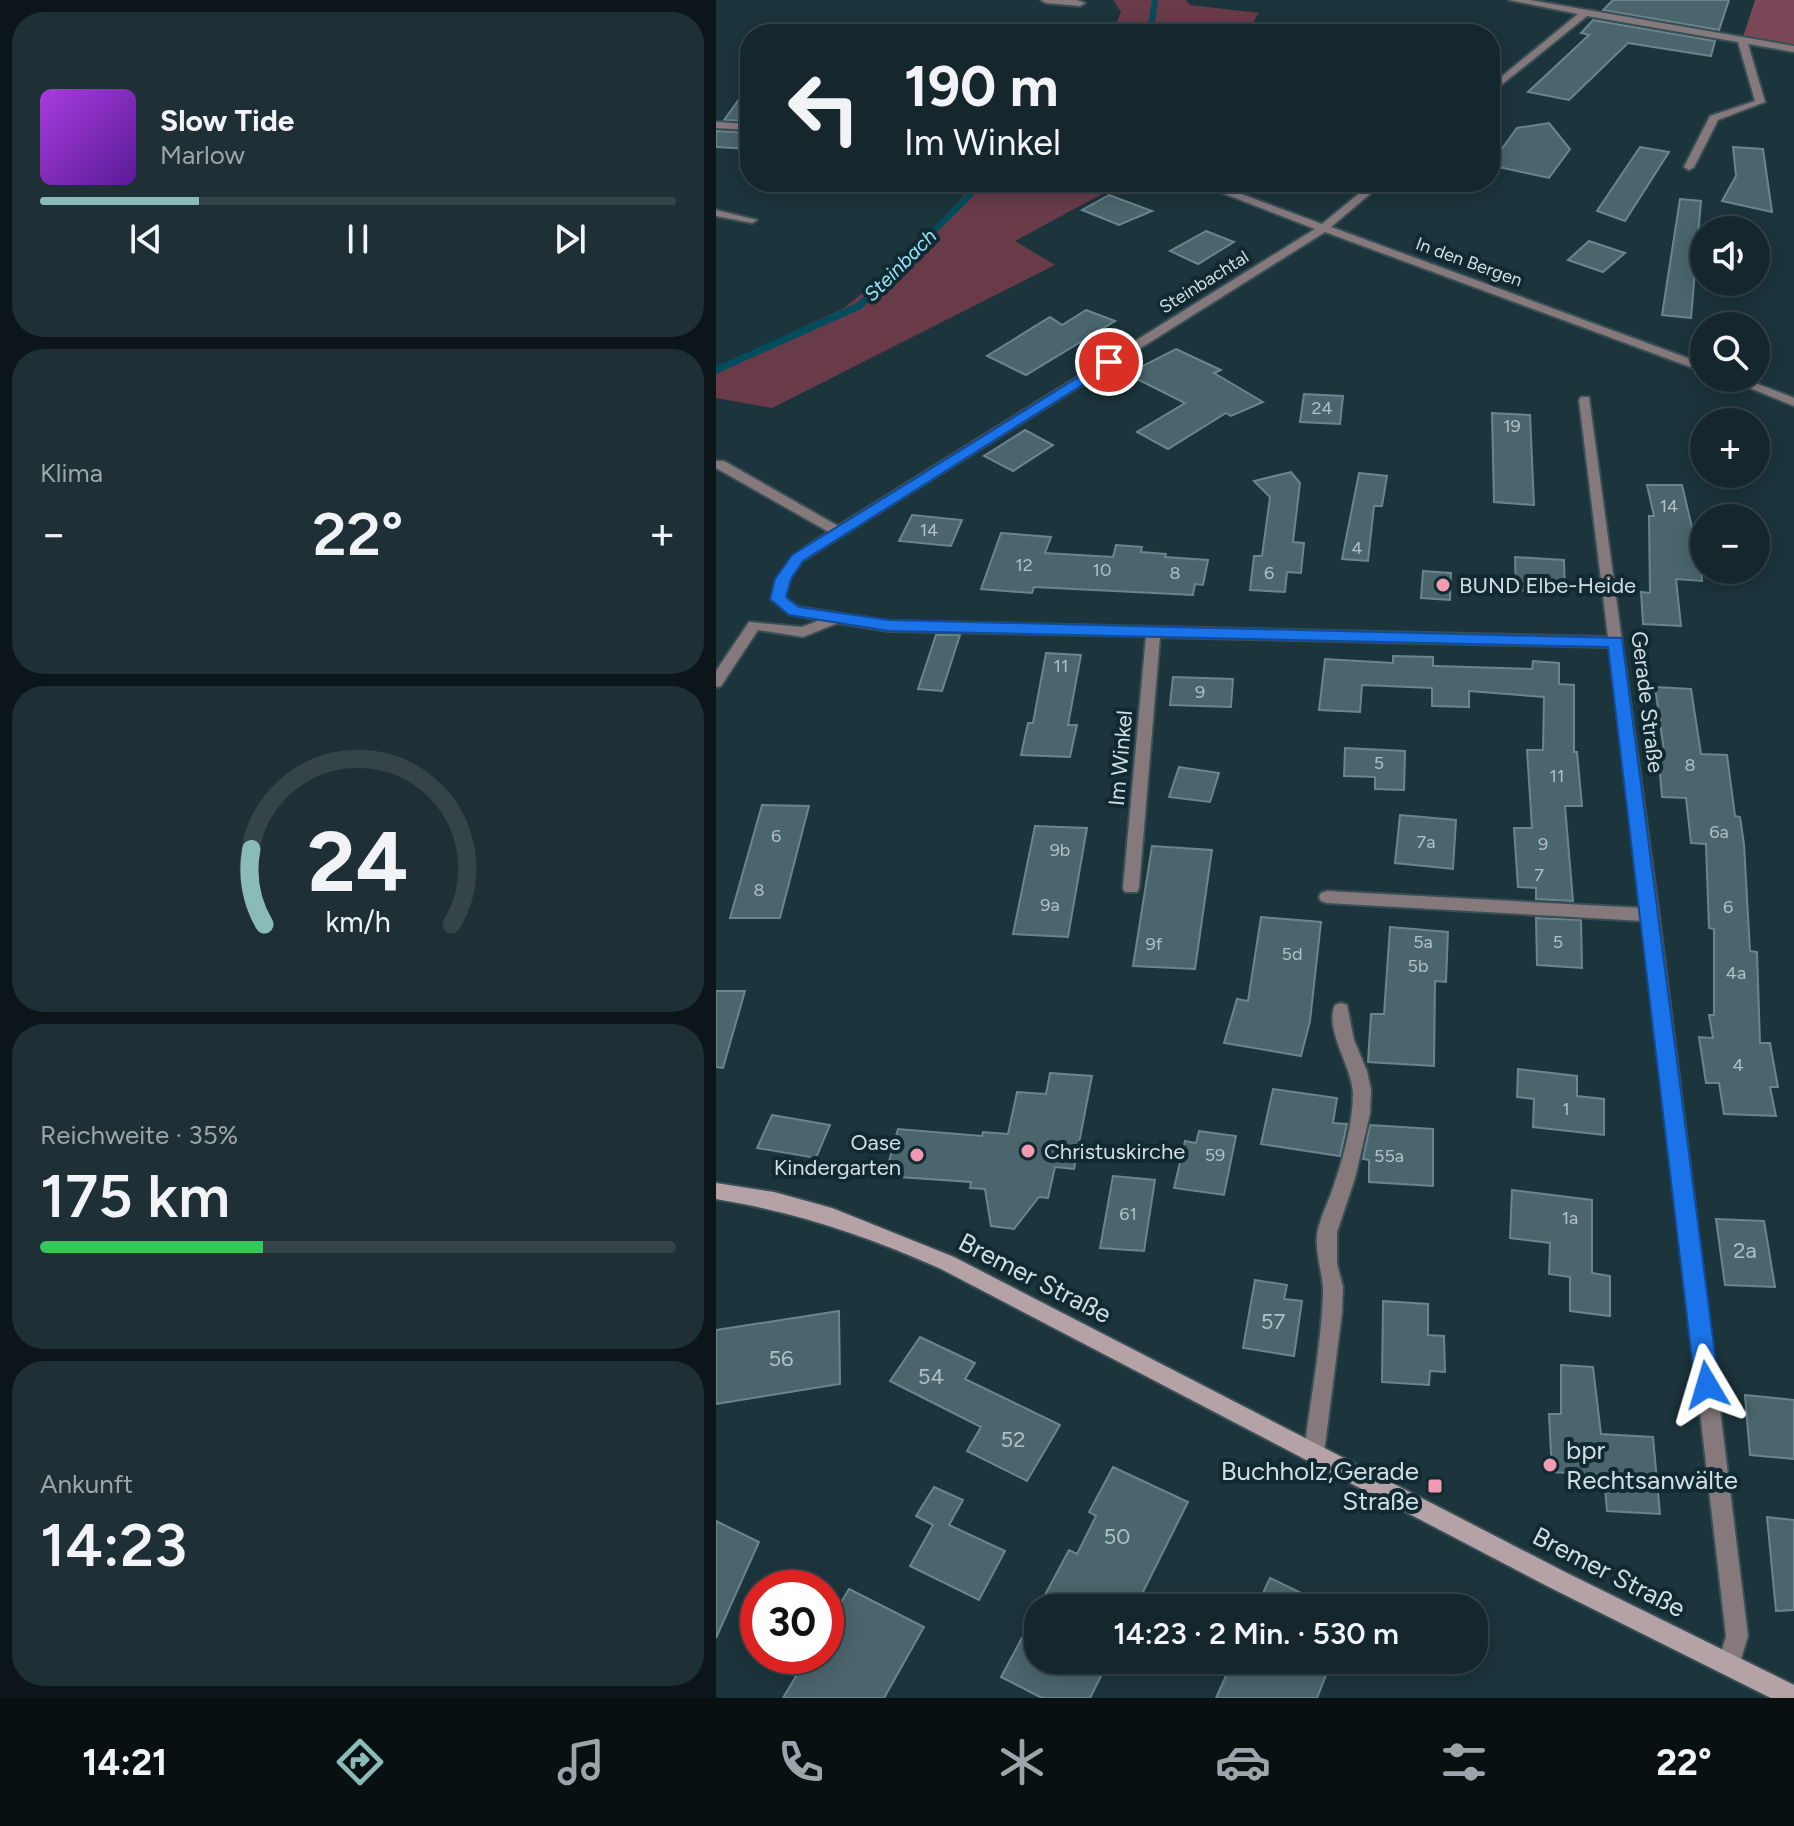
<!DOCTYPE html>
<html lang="de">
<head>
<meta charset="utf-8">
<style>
	:root { --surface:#15272d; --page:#1e2f35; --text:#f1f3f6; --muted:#9da5aa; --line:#344449; --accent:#8bbbb9 }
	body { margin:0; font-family:Figtree,sans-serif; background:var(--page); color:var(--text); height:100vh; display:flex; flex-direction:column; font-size:30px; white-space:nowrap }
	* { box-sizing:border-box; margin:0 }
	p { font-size:26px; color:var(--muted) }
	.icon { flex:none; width:44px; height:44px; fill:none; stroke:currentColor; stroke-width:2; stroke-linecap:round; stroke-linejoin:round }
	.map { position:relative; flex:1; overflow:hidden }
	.side { display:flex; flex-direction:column; gap:12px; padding:12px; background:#0c1519; width:716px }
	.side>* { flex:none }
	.banner { position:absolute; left:24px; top:24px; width:760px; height:168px; border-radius:32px; box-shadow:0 4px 20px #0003,0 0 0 2px var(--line); background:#15272d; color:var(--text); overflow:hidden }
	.fabs { position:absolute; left:974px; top:216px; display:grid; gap:16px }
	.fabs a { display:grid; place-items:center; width:80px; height:80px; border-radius:50%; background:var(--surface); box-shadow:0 4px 20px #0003,0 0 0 2px var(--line); font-size:40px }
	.speed { position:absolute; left:24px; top:1570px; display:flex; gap:16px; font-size:40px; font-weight:700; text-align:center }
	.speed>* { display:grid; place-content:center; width:104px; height:104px; border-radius:50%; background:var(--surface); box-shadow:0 4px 20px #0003,0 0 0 2px var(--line); line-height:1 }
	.speed .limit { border:12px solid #d22; background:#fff; color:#111 }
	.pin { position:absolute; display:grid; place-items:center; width:68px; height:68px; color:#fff; margin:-34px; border:4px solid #fff; border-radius:50%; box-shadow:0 2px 8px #0007 }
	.me { position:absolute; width:88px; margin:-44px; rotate:353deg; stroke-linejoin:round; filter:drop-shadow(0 0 6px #0008) }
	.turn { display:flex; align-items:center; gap:28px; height:168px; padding:0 32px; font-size:36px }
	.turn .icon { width:104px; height:104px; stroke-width:2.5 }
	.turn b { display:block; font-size:56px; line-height:68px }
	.big { font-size:60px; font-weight:600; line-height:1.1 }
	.side .tile { flex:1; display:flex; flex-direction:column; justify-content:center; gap:12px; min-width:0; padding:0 28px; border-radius:32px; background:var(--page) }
	.side .dial { align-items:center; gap:0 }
	.dial svg { height:208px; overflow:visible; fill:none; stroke:var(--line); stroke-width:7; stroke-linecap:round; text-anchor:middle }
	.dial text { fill:var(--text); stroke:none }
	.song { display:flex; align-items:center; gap:24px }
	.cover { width:96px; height:96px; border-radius:12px; background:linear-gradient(135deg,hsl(280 70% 55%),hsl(270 70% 35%)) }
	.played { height:8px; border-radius:4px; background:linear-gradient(90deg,var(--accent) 25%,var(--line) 25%) }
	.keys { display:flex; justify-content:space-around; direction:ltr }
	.heat { display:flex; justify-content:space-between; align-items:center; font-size:44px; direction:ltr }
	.charge { height:12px; border-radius:6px; background:linear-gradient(90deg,#34c759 35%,var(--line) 0) }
	.trip { position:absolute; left:308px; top:1594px; width:464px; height:80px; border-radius:32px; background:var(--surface); box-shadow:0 4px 20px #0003,0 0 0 2px var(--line); font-weight:600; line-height:80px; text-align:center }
	.menu { display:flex; height:128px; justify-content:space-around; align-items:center; background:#081012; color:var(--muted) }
	.menu .icon { width:56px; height:56px }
	.menu .on { color:var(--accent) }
	.menu b { font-size:36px; color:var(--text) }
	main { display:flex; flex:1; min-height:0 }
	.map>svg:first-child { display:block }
	.green { fill:#693b48 }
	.forest { fill:#794755 }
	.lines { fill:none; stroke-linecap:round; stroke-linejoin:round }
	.stream-far1 { stroke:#004d5d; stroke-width:6 }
	.stream { stroke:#004d5d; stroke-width:7 }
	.building { fill:#4b656d; stroke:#6a858d; stroke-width:2 }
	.street-casing { stroke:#394f57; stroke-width:4 }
	.secondary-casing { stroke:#394f57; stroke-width:4 }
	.street { fill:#85797c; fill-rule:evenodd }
	.secondary { fill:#b4a2a6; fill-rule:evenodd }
	.route { fill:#1a73e8; stroke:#114b97; stroke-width:2 }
	.poi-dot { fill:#f19ab2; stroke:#112a31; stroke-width:3 }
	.labels { text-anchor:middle; stroke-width:8; stroke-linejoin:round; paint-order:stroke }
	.far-street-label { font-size:18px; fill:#d1dfe4; stroke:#112a31 }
	.number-label { font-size:18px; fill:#b0c0c6 }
	.far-water-label { font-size:20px; font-style:italic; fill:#98e3f9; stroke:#112a31 }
	.poi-label { font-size:22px; fill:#d1dfe4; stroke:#112a31; text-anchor:start }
	.street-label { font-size:22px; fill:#d1dfe4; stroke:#112a31 }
	.near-number-label { font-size:22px; fill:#b0c0c6 }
	.near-street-label { font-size:26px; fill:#d1dfe4; stroke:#112a31 }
	.near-poi-label { font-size:26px; fill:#d1dfe4; stroke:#112a31; text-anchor:start }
</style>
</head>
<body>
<main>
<section class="side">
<div class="tile">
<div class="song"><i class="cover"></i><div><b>Slow Tide</b><p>Marlow</p></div></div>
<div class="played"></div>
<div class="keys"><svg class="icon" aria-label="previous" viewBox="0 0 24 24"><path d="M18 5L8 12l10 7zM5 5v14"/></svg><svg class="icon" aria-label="pause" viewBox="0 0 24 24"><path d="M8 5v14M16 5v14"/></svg><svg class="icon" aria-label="next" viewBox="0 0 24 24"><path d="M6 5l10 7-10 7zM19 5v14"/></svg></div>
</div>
<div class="tile"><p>Klima</p>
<div class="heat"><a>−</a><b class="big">22°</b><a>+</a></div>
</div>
<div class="tile dial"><svg viewBox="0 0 100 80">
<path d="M14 69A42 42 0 1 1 86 69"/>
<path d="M14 69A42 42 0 0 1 9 40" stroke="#8bbbb9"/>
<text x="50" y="56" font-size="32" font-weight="700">24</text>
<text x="50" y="72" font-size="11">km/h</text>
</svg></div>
<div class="tile"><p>Reichweite · 35%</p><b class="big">175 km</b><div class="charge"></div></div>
<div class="tile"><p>Ankunft</p><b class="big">14:23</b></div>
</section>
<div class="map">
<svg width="1078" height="1698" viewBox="0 0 1078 1698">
	<rect width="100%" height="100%" fill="#1c343c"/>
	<g class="green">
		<path d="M397,0H470L474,5L543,13L530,34H396L405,12Z"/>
		<path d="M260,182H408L299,241L339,265L56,408L0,398V368L128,308L201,248Z"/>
	</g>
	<path class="forest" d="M1039,0H1078V49L1026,40Z"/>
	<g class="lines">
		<g class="stream-far1">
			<path d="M438,34L435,27L439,0"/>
			<path d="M159,290L267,182"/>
		</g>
		<path class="stream" d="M0,370L143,306L161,288"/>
	</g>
	<g class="building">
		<path d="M897,0H1013L1003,30L887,10Z"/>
		<path d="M877,20L999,41L995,56L912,43L853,100L812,92L873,35L865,33Z"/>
		<path d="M34,84V121L8,120Z"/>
		<path d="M833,123L854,149L833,178L774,165L801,128Z"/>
		<path d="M0,131L34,133V149L0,147Z"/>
		<path d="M924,147L953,152L909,221L881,211Z"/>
		<path d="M1017,147L1047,149L1056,212L1006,201L1020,176Z"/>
		<path d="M393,195L436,211L403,225L366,210Z"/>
		<path d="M964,199L985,201L975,318L946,315Z"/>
		<path d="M490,231L518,242L482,264L454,251Z"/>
		<path d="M873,241L909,253L887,272L852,260Z"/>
		<path d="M370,310L399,321L310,375L271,356L334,317L346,325Z"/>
		<path d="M460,349L505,370L498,373L547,402L515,416L510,413L452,449L421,432L469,403L411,374Z"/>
		<path d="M588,394L627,396L624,424L584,422Z"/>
		<path d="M776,413L814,415L818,505L778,502Z"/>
		<path d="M309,430L337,445L297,471L268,456Z"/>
		<path d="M575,472L584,483L577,542L588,543L585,573L571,572L569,592L534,590L538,556H546L554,497L538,481Z"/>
		<path d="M643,473L671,476L666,506H658L652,561L626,559Z"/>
		<path d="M931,485H966L985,566L986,581L960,579L965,626L927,624L925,592L934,593L933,516H938Z"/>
		<path d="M196,515L246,520L235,546L183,541Z"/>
		<path d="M285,533L335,537L329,553L397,557L400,545L426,547L425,552L450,554L449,557L492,560L487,585L479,584L477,595L318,587L316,593L265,589Z"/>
		<path d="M799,557L848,560L849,593L800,590Z"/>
		<path d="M707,571L735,573L734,600L705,598Z"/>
		<path d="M220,635H244L226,691L202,689Z"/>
		<path d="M330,653L365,655L352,725H361L354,757L305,755L312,723H317Z"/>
		<path d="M677,656L717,657V666H720L816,669L817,661L843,663V684L858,685V752H861L866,806H849L857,901L820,899V888L802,887L798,828H816L811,750H827L828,697L753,691V707L716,706V688L646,685L644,712L603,710L609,659L677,663Z"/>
		<path d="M457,677L517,679L515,707L454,705Z"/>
		<path d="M939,687L975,689L985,754L1011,755L1019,816L1024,817L1028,844L1034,951L1041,952L1044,1043H1054L1062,1087H1054L1060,1116L1008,1114L1003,1083H990L983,1037L997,1038L993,1015H998V929L993,928L990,844L975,843L970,798L946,797L942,751H948Z"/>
		<path d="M629,748L689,751L688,790L659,789V777L628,776Z"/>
		<path d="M463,767L503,773L494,802L453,797Z"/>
		<path d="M46,805L93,806L64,918H14Z"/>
		<path d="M684,815L740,820L737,869L679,863Z"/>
		<path d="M319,826L371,828L352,937L297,934Z"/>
		<path d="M436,846L496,850L479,969L417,966Z"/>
		<path d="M545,917L605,922L594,1021L585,1056L508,1043L521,999L532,1001Z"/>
		<path d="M820,918L865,920L866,968L821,965Z"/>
		<path d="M674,927L732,932L730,982L719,981L718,1066L652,1062L655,1014H668Z"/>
		<path d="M0,991H29L7,1068L0,1067Z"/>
		<path d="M802,1069L861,1076V1096L888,1099V1135L817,1127L818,1099L801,1097Z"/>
		<path d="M334,1073L376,1076L358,1169L339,1167L332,1198L323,1197L298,1229L275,1226L269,1189L254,1188L255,1182L169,1176L182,1129L266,1136L267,1132L292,1134L301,1092L330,1094Z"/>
		<path d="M557,1089L621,1098L617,1123L631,1124L624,1156L545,1144Z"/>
		<path d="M56,1115L114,1125L100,1158L41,1148Z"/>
		<path d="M654,1125L717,1129V1186L653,1182V1160L647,1159Z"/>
		<path d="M483,1131L520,1136L508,1195L458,1188L469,1141L480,1143Z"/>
		<path d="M397,1176L439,1180L428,1251L384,1248Z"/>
		<path d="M796,1190L876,1200V1273L894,1276V1316L854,1311V1277L833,1274L834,1243L794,1238Z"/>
		<path d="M1000,1219L1048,1221L1059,1287L1009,1285Z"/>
		<path d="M539,1280L571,1285L568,1299L586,1301L578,1356L527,1348Z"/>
		<path d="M667,1301L712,1304V1335L728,1336L729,1372L714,1371L713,1385L666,1382Z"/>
		<path d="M123,1311L124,1384L0,1404V1330Z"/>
		<path d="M204,1337L259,1363L249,1379L344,1425L311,1481L251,1451L265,1427L174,1381Z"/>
		<path d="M845,1365L877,1367L885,1434L937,1437L944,1514L891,1511L888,1475L836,1472L833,1414H845Z"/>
		<path d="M1029,1395L1078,1400V1459L1034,1455Z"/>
		<path d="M397,1467L472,1502L419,1608H322V1660H393L374,1698H326L285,1677L353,1550L361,1554L380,1516L373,1512Z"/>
		<path d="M218,1487L247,1500L233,1525L289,1551L263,1600L194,1566L217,1525L200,1516Z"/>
		<path d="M1051,1517L1078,1520V1610L1060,1611Z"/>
		<path d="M0,1521L43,1542L0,1638Z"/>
		<path d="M554,1578L616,1608H540Z"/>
		<path d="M133,1589L208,1627L168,1698H67L92,1656H110V1627Z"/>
		<path d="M517,1660H616L601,1698H500Z"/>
	</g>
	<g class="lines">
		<defs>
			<g id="street">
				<path d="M325,0H361L369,3L364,6L330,3Z"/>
				<path d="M793,0H814L1078,46V52L1032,44L1049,102L1002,120L978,167L973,170L968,167L994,116L1039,101L1022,42L871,16L774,94V86L862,14Z"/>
				<path d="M0,122L34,124V130L0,128Z"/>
				<path d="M478,182H493L606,224L657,182H668L615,227L988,364V372L609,232L86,561L74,579L69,598L82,607L173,621L892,637L863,400L865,397H873L943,915L1032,1636L1021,1672L1013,1675L1005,1672L1002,1664L1010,1636L927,921L611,903L605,901L603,897L605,893L611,891L926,908L893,647L444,637L423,888L421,892H409L407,888L430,636L173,631L122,623L87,637L42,630L5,686L0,687V671L33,622L86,627L104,620L73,614L55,599C65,561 81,552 113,532L0,468V461H8L122,526L599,229Z"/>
				<path d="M0,210L41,220L36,223L0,216Z"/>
				<path d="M1009,378H1026L1078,398V406Z"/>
				<path d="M625,1003L631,1005L638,1040L651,1071L655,1090L654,1114L639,1178L621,1232V1264L627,1287L626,1313L608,1453L605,1460L598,1463L591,1460L588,1453C594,1401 605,1348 607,1295C608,1275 599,1256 601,1235C603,1220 612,1203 617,1188C627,1159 637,1124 637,1093C636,1066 608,1030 619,1005Z"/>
			</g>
			<path id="secondary" d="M0,1183L58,1192L116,1208L238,1257L849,1572L1078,1685V1698H1055L833,1587L225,1269C148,1235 83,1213 0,1199Z"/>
		</defs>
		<use href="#street" class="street-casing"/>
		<use href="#secondary" class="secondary-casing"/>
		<use href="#street" class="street"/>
		<use href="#secondary" class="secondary"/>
	</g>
	<path class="route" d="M393,358L398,360V365L87,561L75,579L70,597L83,607L173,620L906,638L1003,1385L999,1393L991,1396L983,1393L979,1385L892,647L173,631L73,615L54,599L59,579L76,555Z"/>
	<g class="poi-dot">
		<circle cx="727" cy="585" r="8"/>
		<circle cx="312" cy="1151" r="8"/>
		<circle cx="201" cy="1155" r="8"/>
		<circle cx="834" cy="1465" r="8"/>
		<rect x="711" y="1478" width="16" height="16" rx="4"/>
	</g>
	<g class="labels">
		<g class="far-street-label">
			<text transform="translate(753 262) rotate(20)" y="6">In den Bergen</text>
			<text transform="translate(488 282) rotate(-32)" y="6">Steinbachtal</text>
		</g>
		<g class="number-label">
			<text x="606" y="414">24</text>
			<text x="796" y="432">19</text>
			<text x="953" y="512">14</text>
			<text x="213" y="536">14</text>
			<text x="641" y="554">4</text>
			<text x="308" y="571">12</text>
			<text x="386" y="576">10</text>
			<text x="459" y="579">8</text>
			<text x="553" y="579">6</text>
			<text x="345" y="672">11</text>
			<text x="484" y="698">9</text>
			<text x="663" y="769">5</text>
			<text x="974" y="771">8</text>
			<text x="841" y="782">11</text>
			<text x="1003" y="838">6a</text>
			<text x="60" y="842">6</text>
			<text x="710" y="848">7a</text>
			<text x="827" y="850">9</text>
			<text x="344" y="856">9b</text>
			<text x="823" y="881">7</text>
			<text x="43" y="896">8</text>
			<text x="334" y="911">9a</text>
			<text x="1012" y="913">6</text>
			<text x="707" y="948">5a</text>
			<text x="842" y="948">5</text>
			<text x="438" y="950">9f</text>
			<text x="576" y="960">5d</text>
			<text x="702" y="972">5b</text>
			<text x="1020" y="979">4a</text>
			<text x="1022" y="1071">4</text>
			<text x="850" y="1115">1</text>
			<text x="499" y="1161">59</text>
			<text x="673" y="1162">55a</text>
			<text x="412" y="1220">61</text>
			<text x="854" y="1224">1a</text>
		</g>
		<g class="far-water-label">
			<text transform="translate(184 265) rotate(-45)" y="7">Steinbach</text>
		</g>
		<g class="poi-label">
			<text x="743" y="593">BUND Elbe-Heide</text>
			<text x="185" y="1150" text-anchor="end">Oase<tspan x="185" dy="25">Kindergarten</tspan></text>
			<text x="328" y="1159">Christuskirche</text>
		</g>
		<g class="street-label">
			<text transform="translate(932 702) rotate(83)" y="8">Gerade Straße</text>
			<text transform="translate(404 758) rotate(-85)" y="8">Im Winkel</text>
		</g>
		<g class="near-number-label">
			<text x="1029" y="1258">2a</text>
			<text x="557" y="1329">57</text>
			<text x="65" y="1366">56</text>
			<text x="215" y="1384">54</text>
			<text x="297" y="1447">52</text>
			<text x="401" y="1544">50</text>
		</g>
		<g class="near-street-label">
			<text transform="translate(319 1278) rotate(27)" y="9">Bremer Straße</text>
			<text transform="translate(893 1572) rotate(27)" y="9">Bremer Straße</text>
		</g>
		<g class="near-poi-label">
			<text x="850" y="1459">bpr<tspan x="850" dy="30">Rechtsanwälte</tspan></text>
			<text x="703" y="1480" text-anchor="end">Buchholz,Gerade<tspan x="703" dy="30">Straße</tspan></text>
		</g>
	</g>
</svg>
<div class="fabs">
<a><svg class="icon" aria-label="sound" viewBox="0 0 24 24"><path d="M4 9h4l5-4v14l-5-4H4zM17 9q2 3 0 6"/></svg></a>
<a><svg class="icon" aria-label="search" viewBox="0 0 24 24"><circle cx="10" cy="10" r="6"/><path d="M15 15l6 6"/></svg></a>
<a>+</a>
<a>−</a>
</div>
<div class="speed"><div class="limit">30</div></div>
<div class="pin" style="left:393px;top:362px;background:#d93025"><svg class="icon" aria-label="arrive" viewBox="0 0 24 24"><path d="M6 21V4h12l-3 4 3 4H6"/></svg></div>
<svg class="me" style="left:991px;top:1385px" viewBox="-20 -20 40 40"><path d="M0-17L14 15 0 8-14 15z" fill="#1a73e8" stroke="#fff" stroke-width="4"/></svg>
<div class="trip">14:23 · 2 Min. · 530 m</div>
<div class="banner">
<div class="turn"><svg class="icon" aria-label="left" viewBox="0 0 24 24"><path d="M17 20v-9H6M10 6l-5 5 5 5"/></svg><div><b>190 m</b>Im Winkel</div></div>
</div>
</div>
</main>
<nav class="menu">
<b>14:21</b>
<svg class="icon on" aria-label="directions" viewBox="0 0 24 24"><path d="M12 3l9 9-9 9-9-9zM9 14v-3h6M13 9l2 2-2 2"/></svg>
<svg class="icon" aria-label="music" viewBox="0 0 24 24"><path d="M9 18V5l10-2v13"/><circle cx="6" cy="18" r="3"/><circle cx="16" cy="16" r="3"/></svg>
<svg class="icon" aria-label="phone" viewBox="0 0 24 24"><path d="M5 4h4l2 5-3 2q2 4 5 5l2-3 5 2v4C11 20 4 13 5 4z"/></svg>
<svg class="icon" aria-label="climate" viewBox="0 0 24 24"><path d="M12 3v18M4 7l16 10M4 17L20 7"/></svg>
<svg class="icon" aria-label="car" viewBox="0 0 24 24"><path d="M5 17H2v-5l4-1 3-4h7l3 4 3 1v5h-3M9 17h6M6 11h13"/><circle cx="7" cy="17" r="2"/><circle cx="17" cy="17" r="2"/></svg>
<svg class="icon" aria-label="filters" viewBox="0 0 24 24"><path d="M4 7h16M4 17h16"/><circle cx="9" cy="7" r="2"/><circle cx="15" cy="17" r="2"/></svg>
<b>22°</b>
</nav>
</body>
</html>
